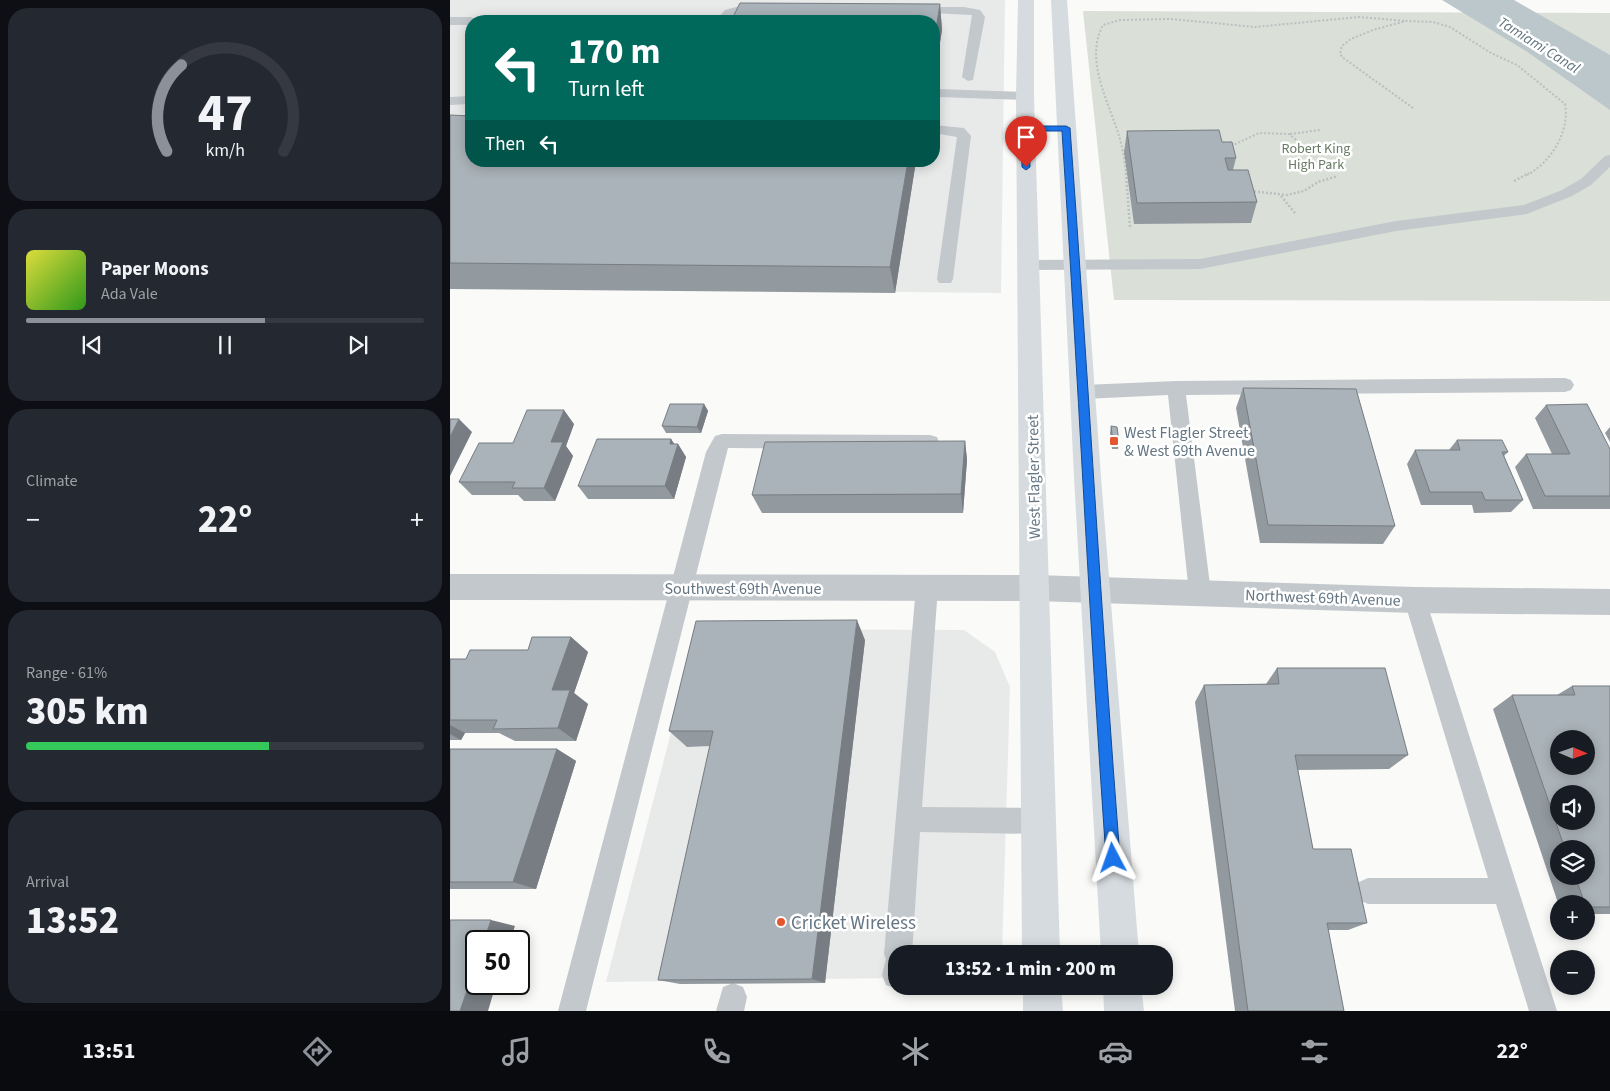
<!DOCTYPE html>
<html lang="en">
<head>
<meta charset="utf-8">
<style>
	:root { --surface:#171b24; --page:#242831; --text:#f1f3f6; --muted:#9ea1a6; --line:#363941; --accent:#8c9099 }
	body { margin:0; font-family:"Source Sans 3",sans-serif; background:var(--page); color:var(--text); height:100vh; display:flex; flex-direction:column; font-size:19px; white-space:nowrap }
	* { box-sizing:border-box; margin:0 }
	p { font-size:16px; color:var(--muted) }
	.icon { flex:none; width:28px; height:28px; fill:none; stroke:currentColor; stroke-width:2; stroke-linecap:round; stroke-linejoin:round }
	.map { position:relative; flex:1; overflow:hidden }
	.side { display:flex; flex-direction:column; gap:8px; padding:8px; background:#0d0f14; width:450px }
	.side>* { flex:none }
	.top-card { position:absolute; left:15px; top:15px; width:475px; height:152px; border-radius:20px; box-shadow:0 2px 12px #0003; background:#00695c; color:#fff; overflow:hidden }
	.needle { width:32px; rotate:92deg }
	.controls { position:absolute; left:1100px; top:730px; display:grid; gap:10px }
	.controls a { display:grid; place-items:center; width:45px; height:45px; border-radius:50%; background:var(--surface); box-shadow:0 2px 12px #0003; font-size:25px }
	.speed { position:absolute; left:15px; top:930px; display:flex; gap:10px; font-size:25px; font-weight:700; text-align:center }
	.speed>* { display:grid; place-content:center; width:65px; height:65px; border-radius:50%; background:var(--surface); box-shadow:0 2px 12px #0003; line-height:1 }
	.speed .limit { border:2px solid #111; border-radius:8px; background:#fff; color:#111 }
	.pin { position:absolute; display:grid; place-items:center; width:42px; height:42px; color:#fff; margin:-51px -21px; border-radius:50% 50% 50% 0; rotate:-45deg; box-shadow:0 0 5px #0007 }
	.pin .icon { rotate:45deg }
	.me { position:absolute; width:55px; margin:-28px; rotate:356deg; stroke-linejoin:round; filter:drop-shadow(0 0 4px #0008) }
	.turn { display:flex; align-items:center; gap:18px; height:105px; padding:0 20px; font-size:22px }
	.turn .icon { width:65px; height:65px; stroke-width:2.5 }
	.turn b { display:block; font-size:35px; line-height:42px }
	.then { display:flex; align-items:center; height:48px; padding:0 20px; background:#0003; gap:10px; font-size:19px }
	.big { font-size:38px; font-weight:800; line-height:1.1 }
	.side .tile { flex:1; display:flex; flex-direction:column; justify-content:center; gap:8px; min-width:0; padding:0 18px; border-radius:20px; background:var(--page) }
	.side .dial { align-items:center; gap:0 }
	.dial svg { height:130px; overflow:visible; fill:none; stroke:var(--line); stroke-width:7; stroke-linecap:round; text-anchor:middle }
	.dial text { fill:var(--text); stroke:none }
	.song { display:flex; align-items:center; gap:15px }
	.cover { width:60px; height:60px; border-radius:8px; background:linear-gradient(135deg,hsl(60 70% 55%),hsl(110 70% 35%)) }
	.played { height:5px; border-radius:2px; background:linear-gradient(90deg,var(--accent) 60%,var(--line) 60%) }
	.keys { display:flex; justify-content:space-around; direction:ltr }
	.heat { display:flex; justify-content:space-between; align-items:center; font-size:28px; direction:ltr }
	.charge { height:8px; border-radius:4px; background:linear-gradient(90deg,#34c759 61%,var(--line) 0) }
	.trip { position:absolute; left:438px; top:945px; width:285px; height:50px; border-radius:20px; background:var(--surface); box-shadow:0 2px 12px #0003; font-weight:800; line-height:50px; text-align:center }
	.tab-bar { display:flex; height:80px; justify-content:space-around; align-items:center; background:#090b0e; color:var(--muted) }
	.tab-bar .icon { width:35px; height:35px }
	.tab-bar .on { color:var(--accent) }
	.tab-bar b { font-size:22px; color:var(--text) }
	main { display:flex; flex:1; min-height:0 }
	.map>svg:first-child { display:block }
	.built { fill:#e8e9e9; fill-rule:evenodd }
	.green { fill:#dadfd7 }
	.water { fill:#bbc7cb }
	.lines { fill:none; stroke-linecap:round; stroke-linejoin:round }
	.path-far1 { stroke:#bbbfc2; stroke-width:2; stroke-dasharray:2 2; stroke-linecap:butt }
	.path { stroke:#bbbfc2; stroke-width:2.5; stroke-dasharray:2 2; stroke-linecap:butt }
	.service { fill:#c3c8cc; fill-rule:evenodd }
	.tertiary { fill:#c3c8cc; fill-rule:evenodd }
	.secondary { fill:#d6dbdf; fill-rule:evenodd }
	.wall { fill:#929a9f; fill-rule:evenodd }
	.shaded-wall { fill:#777d82 }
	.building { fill:#aab3b9; stroke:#777d82; fill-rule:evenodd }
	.route { fill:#1a73e8; stroke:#114b97 }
	.poi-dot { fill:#e4572e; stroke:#fff; stroke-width:2 }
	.labels { text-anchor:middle; stroke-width:5; stroke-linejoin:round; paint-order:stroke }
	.far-park-label { font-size:14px; fill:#687a64; stroke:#fff }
	.far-water-label { font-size:15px; font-style:italic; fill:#60757c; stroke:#fff }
	.poi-label { font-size:16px; fill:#657683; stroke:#fff; text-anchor:start }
	.street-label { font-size:16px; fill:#657683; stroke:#fff }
	.near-poi-label { font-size:19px; fill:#657683; stroke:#fff; text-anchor:start }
</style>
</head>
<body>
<main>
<section class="side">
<div class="tile dial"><svg viewBox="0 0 100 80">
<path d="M14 69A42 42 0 1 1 86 69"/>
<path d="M14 69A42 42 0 0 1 23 16" stroke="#8c9099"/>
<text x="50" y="56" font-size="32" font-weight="700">47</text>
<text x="50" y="72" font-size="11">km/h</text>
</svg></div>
<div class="tile">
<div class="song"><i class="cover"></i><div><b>Paper Moons</b><p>Ada Vale</p></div></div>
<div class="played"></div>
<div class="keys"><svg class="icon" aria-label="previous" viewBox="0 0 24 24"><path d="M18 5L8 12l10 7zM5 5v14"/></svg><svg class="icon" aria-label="pause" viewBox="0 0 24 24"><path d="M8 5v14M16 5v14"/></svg><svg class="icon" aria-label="next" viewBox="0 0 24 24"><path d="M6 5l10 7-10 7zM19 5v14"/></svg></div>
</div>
<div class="tile"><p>Climate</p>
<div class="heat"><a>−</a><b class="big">22°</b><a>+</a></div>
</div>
<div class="tile"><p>Range · 61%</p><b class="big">305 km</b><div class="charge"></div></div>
<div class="tile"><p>Arrival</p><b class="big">13:52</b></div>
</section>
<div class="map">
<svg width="1160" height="1011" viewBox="0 0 1160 1011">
	<rect width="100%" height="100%" fill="#fafaf8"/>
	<g class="built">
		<path d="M0,0H555L551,293L0,287ZM21,21H484V161H21Z"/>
		<path d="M248,629L514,630L545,652L560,687L552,954H446V978L156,982Z"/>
	</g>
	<path class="green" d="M633,11L1160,13V301L664,300Z"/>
	<path class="water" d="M992,0H1064L1160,55V110L1076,51Z"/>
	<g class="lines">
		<g class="path-far1">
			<path d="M963,108L892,57L890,53L892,46L901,39L923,30L956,21L983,22L1000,27L1041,53L1067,65L1115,104C1120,132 1101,162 1077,175"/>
			<path d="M840,134L870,130"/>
			<path d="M781,146L809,133L839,134L866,157"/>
			<path d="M676,175C675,162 673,149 669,136C659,102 634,60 653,25L670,20L721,19L805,27L909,17L956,21"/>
		</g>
		<g class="path">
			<path d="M676,173L680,227"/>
			<path d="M1064,181L1079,173"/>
			<path d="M800,191L837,195L854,191L868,182L888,176"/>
			<path d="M831,196L845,213"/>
		</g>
		<g class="service">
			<path d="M290,6L314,7L320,10C313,16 301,12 292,13C279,14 280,22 265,21L275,10Z"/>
			<path d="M463,7H514L530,10L535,17L523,80L518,81L512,77L522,15L459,12V8Z"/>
			<path d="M0,17H21L27,21H21V25H0Z"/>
			<path d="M487,89L575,92L582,96L575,100L487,97L484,96V90Z"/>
			<path d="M21,96V104L0,105V97Z"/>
			<path d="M484,125L514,128L521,136L503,279L501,283H489L487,279L507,137L484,133Z"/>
			<path d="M1160,155V167L1141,185L1122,196L1077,214L946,231L750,269L579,270L573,269L571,265L573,261L579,260L750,259L946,221L1074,205L1112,190L1131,179L1155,156Z"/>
			<path d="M1115,378L1121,380L1124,385L1121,390L1115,392L736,395L761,593L758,600L750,603L742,600L739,593L718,395L634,399L628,397L625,392L628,387L634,385L726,381Z"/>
			<path d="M272,434L480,435L487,437L489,442L487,447L480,449L278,448L136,1011H108L256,452L265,436Z"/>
			<path d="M477,578L485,580L488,587L472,807L589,808L598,812L602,821L598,830L589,834L470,832L462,954H446V986H453L446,989L436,985L432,975L436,959L434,954L466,587L469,580Z"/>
			<path d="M965,590L973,593L976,600L1107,1011H1079L1046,904H918L909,900L905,891L909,882L918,878H1038L954,600L957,593Z"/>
			<path d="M283,983L293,987L297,997L294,1011H266L273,987Z"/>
		</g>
		<path class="tertiary" d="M0,574L585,575L965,587L1160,589V615L965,613L585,601L0,600Z"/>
		<g class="secondary">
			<path d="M568,0H584V96L610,954H572L566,96Z"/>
			<path d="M601,0H617L651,477L689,954H651L624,477Z"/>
			<path d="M573,986H611L613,1011H573Z"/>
			<path d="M653,986H691L694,1011H654Z"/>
		</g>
	</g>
	<g class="wall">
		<path d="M490,4L492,30L485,73H484V21Z"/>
		<path d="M0,115L21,161H466L445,293L0,289Z"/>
		<path d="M677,131L772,142L786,158L783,170L807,202L801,223L684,224L674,152Z"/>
		<path d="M793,388L945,526L933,544L810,543L786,408Z"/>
		<path d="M254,404L258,411L251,433H216L212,426Z"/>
		<path d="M1096,405L1160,449V509H1083L1065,467L1076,454H1102L1085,418Z"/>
		<path d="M124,424L116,446L123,456L105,501H74L68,495H22L9,482L63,443Z"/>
		<path d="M661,426L669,442L668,449H662L660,433Z"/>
		<path d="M1160,427V442L1155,433Z"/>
		<path d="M221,439L224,444H228L236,457L224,499H138L128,486Z"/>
		<path d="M1007,440L1058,452L1054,456L1073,500L1061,512L1024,513L1022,505H971L957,464L965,450H999Z"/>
		<path d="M515,441L517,460L513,513H312L302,495Z"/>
		<path d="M121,637L138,652L124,693L138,704L126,741H65L49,733H15L11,740H0V659H16L78,650Z"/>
		<path d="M415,640L375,983L230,984L208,980L260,746L237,747L219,731Z"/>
		<path d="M827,668L958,755L939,769L848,770L863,849L917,923L898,930H878L894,1011H785L745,702L754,685L816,684Z"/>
		<path d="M1122,686H1160V914H1136V904H1109V906L1043,709L1062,695H1107ZM1109,849H1136V876H1109Z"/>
		<path d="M0,749H107L126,761L86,889H0Z"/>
	</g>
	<g class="shaded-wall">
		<path d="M490,4L492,30L485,73L484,55V42Z"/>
		<path d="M458,161H466L445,293L440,267Z"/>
		<path d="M254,404L258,411L251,433L247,427Z"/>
		<path d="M114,410L124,424L116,446L123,456L105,501L94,488L101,442Z"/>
		<path d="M9,419L22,432L0,476V437Z"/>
		<path d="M221,439L227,448L228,444L236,457L224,499L215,486Z"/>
		<path d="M515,441L517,460L513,513L511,494Z"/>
		<path d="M407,620L415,640L375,983L362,979Z"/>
		<path d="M121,637L138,652L124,693L138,704L126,741L108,728L102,690Z"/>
		<path d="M0,725L15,733L11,740L0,734Z"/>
		<path d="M107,749L126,761L86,889L63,882Z"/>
		<path d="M41,920L65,926L60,941H34Z"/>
		<path d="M26,964V984H46L38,1011H10Z"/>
	</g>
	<g class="building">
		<path d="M290,3L490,4L484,42V21H281Z"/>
		<path d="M0,115L21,116V161H458L440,267L0,263Z"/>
		<path d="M769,130L772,142H782L786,158H775L778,170H798L807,202L687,203L677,131Z"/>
		<path d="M793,388L906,389L945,526L818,525Z"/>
		<path d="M220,404H254L247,427L212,426Z"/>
		<path d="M1137,404L1160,449V496H1095L1076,454H1120L1096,405Z"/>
		<path d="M77,410H114L101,442H113L94,488H62L65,482H9L29,443H63Z"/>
		<path d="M0,419H9L0,437Z"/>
		<path d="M661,426L667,427L669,442H663Z"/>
		<path d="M147,439H221L220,444H228L215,486H128Z"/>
		<path d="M1007,440H1052L1058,452H1052L1073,500H1035L1032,492H980L965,450H1010Z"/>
		<path d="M515,441L511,494L302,495L315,442Z"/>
		<path d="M407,620L362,979L208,980L263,731H219L246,621Z"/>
		<path d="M82,637H121L102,690H120L108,728L43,729L47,720H0V659H16L20,650H78Z"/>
		<path d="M827,668H935L958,755H845L863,849H901L917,923H877L894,1011H798L754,685L829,684Z"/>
		<path d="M1122,686H1160V907H1136V904H1135L1125,876H1136V849H1115L1062,695H1125ZM1109,739H1136V766H1109ZM1109,794H1136V821H1109Z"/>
		<path d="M0,749H107L63,882H0Z"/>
		<path d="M0,920H41L34,941H26V964L10,1011H0Z"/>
	</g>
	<path class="route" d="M575,126H616L620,128C638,372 651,615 670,858L668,863L663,865L658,863L656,858C639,616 628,373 612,131H579L580,167L576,170L572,167L571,128Z"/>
	<g class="poi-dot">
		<rect x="659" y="436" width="10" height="10" rx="2.5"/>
		<circle cx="331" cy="922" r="5"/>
	</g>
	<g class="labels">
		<g class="far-park-label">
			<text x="866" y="153">Robert King<tspan x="866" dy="16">High Park</tspan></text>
		</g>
		<g class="far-water-label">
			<text transform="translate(1089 45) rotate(32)" y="5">Tamiami Canal</text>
		</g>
		<g class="poi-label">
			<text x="674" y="438">West Flagler Street<tspan x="674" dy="18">&amp; West 69th Avenue</tspan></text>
		</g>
		<g class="street-label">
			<text transform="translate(583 477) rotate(-91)" y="6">West Flagler Street</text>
			<text x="293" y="594">Southwest 69th Avenue</text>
			<text transform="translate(873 597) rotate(2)" y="6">Northwest 69th Avenue</text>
		</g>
		<g class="near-poi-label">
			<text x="341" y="929">Cricket Wireless</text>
		</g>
	</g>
</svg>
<div class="controls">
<a><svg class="needle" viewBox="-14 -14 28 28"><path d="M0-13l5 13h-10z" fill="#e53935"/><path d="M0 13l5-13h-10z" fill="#9ea1a6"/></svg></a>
<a><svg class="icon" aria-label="sound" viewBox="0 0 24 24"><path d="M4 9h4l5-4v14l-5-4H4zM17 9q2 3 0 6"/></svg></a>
<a><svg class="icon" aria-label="layers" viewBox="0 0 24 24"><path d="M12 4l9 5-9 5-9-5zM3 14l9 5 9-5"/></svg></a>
<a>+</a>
<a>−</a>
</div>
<div class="speed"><div class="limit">50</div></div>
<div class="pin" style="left:576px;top:167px;background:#d93025"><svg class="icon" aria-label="arrive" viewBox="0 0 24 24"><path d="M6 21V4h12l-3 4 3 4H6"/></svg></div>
<svg class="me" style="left:663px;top:858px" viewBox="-20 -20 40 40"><path d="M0-17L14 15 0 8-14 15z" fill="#1a73e8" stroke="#fff" stroke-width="4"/></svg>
<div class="trip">13:52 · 1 min · 200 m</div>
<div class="top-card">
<div class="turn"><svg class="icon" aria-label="left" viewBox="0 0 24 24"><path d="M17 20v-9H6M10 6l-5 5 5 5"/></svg><div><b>170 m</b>Turn left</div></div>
<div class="then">Then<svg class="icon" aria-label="left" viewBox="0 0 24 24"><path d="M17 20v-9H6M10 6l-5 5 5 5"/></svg></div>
</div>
</div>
</main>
<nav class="tab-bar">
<b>13:51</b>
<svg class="icon on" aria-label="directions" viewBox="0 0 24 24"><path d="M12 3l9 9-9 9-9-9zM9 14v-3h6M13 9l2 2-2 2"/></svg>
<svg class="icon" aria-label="music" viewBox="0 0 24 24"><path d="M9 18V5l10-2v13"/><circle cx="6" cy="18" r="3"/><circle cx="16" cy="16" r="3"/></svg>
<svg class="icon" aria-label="phone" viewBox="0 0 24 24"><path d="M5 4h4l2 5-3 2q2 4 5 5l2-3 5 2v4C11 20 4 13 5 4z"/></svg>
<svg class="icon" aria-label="climate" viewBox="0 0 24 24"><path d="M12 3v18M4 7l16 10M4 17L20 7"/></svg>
<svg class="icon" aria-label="car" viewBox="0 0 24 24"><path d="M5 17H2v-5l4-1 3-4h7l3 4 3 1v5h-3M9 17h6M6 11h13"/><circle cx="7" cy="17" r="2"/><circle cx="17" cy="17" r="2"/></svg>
<svg class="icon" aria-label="filters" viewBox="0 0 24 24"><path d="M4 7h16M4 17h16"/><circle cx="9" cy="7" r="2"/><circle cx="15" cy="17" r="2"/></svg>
<b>22°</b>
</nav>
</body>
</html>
